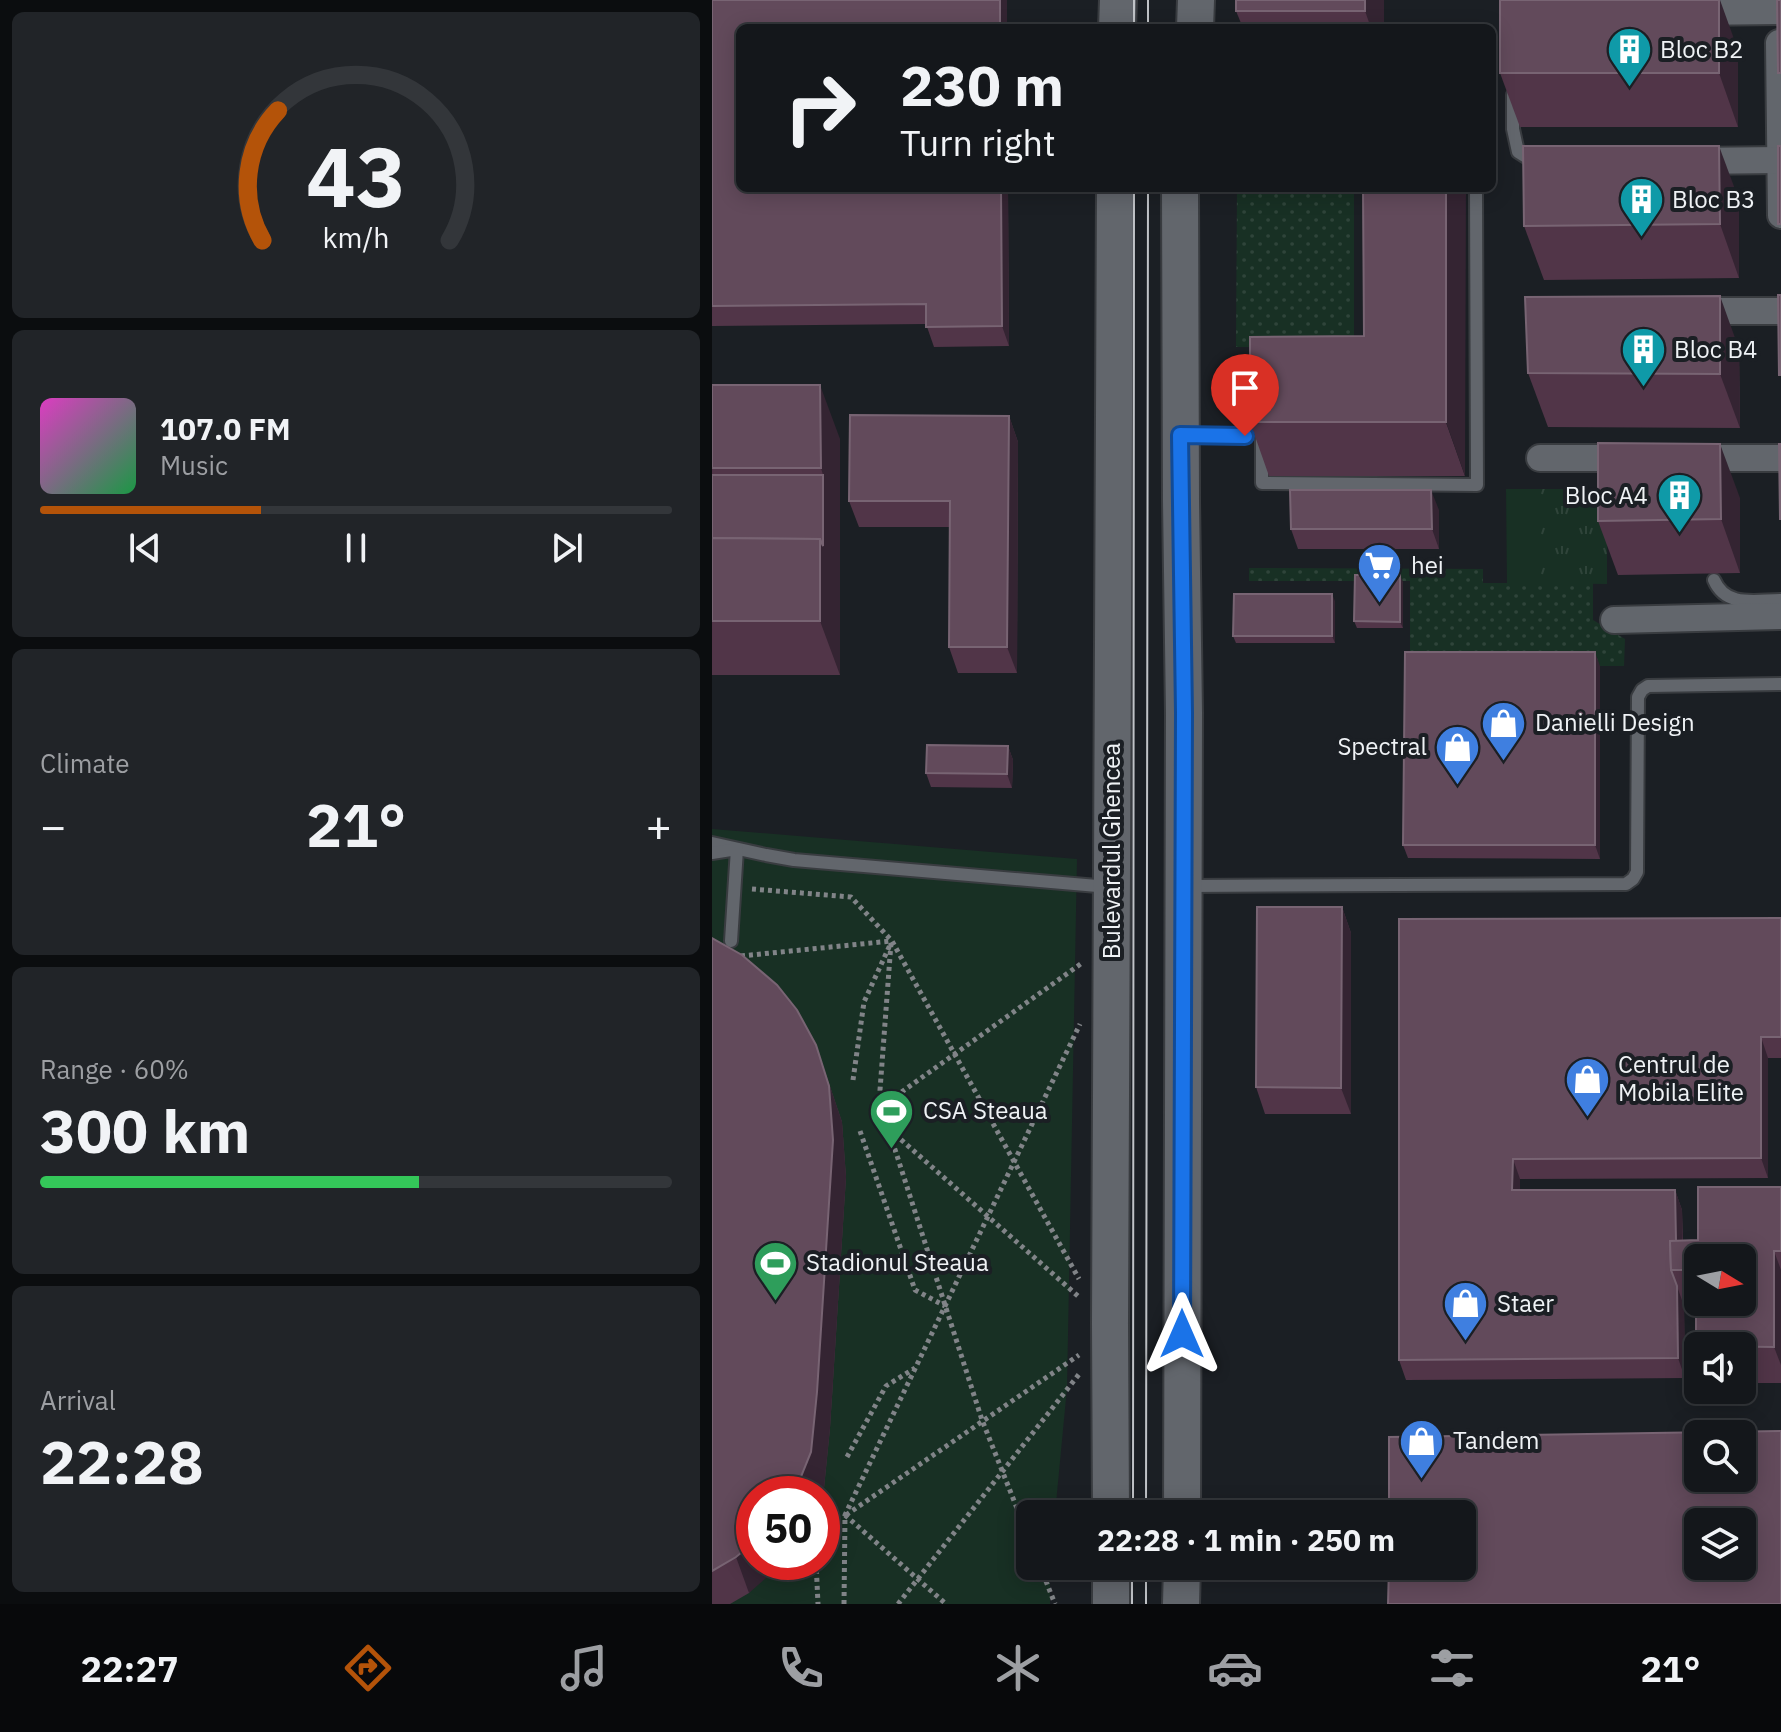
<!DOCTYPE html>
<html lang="en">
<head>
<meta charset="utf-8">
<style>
	:root { --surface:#14171b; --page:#212428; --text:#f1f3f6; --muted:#9d9fa3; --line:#33363a; --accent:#b45309 }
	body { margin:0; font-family:"IBM Plex Sans",sans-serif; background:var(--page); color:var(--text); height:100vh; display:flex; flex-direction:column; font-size:30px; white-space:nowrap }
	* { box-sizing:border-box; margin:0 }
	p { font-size:26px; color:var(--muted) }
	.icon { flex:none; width:44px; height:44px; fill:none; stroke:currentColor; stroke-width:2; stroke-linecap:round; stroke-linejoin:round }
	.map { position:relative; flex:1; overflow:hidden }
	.drawer { display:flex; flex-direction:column; gap:12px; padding:12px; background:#0b0d0f; width:712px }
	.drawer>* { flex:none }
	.hud { position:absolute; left:24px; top:24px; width:760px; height:168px; border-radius:12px; box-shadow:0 4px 20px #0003,0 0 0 2px var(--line); background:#14171b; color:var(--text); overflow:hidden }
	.needle { width:52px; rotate:100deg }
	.fabs { position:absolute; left:972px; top:1244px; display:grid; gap:16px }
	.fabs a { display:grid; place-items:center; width:72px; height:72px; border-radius:12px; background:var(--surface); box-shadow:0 4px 20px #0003,0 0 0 2px var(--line); font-size:40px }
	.speed { position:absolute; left:24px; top:1476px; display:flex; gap:16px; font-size:40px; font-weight:700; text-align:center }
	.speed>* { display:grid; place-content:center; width:104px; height:104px; border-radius:50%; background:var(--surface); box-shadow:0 4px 20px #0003,0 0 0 2px var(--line); line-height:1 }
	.speed .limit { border:12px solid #d22; background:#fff; color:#111 }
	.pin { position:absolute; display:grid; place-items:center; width:68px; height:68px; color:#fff; margin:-82px -34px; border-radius:50% 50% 50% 0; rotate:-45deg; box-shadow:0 0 8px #0007 }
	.pin .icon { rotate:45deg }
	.me { position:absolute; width:88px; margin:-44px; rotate:0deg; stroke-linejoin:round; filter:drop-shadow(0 0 6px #0008) }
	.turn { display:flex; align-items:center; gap:28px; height:168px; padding:0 32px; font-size:36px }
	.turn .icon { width:104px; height:104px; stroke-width:2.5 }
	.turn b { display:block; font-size:56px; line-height:68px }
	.big { font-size:60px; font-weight:700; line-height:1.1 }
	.drawer .widget { flex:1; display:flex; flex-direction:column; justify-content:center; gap:12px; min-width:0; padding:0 28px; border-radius:12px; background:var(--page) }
	.drawer .dial { align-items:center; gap:0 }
	.dial svg { height:208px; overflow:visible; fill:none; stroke:var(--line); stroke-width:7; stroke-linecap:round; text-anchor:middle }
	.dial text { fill:var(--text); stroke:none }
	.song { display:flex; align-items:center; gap:24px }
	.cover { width:96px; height:96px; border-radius:12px; background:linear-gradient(135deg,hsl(310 70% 55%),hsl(140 70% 35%)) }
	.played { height:8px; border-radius:4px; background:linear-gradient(90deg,var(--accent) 35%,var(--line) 35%) }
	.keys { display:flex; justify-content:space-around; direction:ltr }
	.heat { display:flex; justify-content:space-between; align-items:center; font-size:44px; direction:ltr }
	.charge { height:12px; border-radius:6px; background:linear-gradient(90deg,#34c759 60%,var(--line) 0) }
	.trip { position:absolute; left:304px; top:1500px; width:460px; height:80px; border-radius:12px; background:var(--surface); box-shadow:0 4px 20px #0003,0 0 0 2px var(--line); font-weight:700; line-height:80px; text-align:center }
	.tabs { display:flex; height:128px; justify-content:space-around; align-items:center; background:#08090b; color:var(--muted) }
	.tabs .icon { width:56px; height:56px }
	.tabs .selected { color:var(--accent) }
	.tabs b { font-size:36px; color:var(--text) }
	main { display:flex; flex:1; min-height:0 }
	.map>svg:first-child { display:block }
	.grass { fill:url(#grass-dots) }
	.park { fill:url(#park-tufts) }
	.pitch { fill:#183024; fill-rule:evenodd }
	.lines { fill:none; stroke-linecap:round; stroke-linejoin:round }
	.service-casing { stroke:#393c40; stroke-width:16 }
	.minor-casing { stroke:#393c40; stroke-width:30 }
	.secondary-casing { stroke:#393c40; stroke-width:40 }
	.path { stroke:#818488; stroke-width:5; stroke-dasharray:4 4; stroke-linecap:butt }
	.service { stroke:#62666c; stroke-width:12 }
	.minor { stroke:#62666c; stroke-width:26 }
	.secondary { stroke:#62666c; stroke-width:36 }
	.tram { stroke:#c0c3c7; stroke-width:2 }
	.wall { fill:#513548 }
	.shaded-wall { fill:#342432 }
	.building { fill:#624a5b; stroke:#786473; stroke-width:2; fill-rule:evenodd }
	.route-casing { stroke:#114b97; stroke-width:20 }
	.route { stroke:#1a73e8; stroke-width:14 }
	.labels { text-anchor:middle; stroke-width:8; stroke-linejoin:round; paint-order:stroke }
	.poi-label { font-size:24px; fill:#eff2f5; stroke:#1b1f24; text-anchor:start }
	.street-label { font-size:24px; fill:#eff2f5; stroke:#1b1f24 }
</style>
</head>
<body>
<main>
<section class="drawer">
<div class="widget dial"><svg viewBox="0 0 100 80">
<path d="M14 69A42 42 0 1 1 86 69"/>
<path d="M14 69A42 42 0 0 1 20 19" stroke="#b45309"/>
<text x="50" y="56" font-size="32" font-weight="700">43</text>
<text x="50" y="72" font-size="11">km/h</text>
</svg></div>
<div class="widget">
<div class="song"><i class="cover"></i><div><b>107.0 FM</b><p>Music</p></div></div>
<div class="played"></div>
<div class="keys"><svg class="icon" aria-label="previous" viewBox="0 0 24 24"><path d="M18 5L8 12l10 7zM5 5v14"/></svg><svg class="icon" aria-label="pause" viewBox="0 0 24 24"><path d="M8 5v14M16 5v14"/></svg><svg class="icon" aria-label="next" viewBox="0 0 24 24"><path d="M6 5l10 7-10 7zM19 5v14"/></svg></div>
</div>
<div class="widget"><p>Climate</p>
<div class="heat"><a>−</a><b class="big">21°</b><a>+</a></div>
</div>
<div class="widget"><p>Range · 60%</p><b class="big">300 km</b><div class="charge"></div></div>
<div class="widget"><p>Arrival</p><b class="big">22:28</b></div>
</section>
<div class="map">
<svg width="1069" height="1604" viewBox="0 0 1069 1604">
	<defs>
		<pattern id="grass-dots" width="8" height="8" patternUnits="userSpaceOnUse" patternTransform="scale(2)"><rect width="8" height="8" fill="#183024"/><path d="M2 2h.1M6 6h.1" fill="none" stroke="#2f443a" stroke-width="1.8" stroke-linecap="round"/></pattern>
		<pattern id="park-tufts" width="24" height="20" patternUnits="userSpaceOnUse" patternTransform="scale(2)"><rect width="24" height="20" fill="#183024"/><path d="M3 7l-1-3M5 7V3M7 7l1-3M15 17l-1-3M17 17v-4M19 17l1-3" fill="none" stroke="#2f443a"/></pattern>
	</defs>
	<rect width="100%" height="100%" fill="#1b1f24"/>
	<g class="grass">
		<path d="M525,188H642V347H524Z"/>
		<path d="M537,568L771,569V583H881V620L913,639L912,666H698V581H537Z"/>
	</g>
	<path class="park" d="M828,489H895V584L828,583Z"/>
	<g class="pitch">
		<path d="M794,489H828V583H795Z"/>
		<path d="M0,829L365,859L355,1388L343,1514H318V1566H338V1604H0ZM42,1494H110V1562H42Z"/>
	</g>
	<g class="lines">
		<defs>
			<g id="service">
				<path d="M801,95V129L806,152L822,162"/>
				<path d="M472,435L533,436L535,377L552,376"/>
				<path d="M550,440V483L765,485L764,188"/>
				<path d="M1002,580C1014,608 1043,600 1069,600"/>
				<path d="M0,843L54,855L82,860L397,887"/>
				<path d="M0,853L25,849L19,941"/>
				<path d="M474,886L914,884L921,879L925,872L926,697L930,690L936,686L1069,684"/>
			</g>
			<g id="minor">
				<path d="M977,12L1069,11"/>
				<path d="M1067,43L1069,215"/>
				<path d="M978,161L1069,160"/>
				<path d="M981,311H1069"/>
				<path d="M828,458H921"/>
				<path d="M981,458H1069"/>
				<path d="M902,620L1069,616"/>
			</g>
			<g id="secondary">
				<path d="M405,28L406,0"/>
				<path d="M483,28L484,0"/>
				<path d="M468,188L469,500L472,713L470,1514"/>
				<path d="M399,1514L398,1324L403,188"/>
				<path d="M399,1566V1604"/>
				<path d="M469,1604L470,1566"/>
			</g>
		</defs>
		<use href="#service" class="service-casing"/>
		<use href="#minor" class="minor-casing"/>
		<use href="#secondary" class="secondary-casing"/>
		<g class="path">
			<path d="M40,889L139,897L180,941L367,1279"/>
			<path d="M179,943L168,1090L169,1106L270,1420L318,1541"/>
			<path d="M29,956L179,941"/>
			<path d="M141,1080L152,1002L178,945"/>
			<path d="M170,1106L370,963"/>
			<path d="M177,1129L367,1297"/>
			<path d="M148,1131L203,1290L233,1306"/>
			<path d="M135,1457L174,1386L203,1368"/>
			<path d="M133,1515L234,1604"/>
			<path d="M134,1515L367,1355"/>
			<path d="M104,1562L106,1604"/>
			<path d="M328,1566L343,1604"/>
			<path d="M132,1604L133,1515L368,1024"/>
			<path d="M186,1604L368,1373"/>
		</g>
		<use href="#service" class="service"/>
		<use href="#minor" class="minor"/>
		<use href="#secondary" class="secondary"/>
		<g class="tram">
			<path d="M422,28V0"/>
			<path d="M436,28V0"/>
			<path d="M421,1514L422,188"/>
			<path d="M434,1514L436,188"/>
			<path d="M420,1604V1566"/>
			<path d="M434,1604V1566"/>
		</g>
	</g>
	<g class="wall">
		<path d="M0,0H295V28H28L296,188L297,346L222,347L214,324L0,326Z"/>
		<path d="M524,0H672V28H531L524,11Z"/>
		<path d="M1026,50V127H808L788,73Z"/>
		<path d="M651,188L753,476H557L538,422L652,336Z"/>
		<path d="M1027,200V278L832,280L812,226Z"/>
		<path d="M1027,349L1028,428L836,427L816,373Z"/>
		<path d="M0,385L128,439V675H0Z"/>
		<path d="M297,416L306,442L305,673H246L237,647V527H147L137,501Z"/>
		<path d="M1028,498V573L906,575L886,521Z"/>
		<path d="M727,510V549H586L579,529Z"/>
		<path d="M691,582V628H645L642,621Z"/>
		<path d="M623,601V643H524L521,636Z"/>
		<path d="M888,666V859L696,858L691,845Z"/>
		<path d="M296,746L301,760L300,788L219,787L214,773Z"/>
		<path d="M630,907L639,933V1114H553L544,1087Z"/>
		<path d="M1069,918V1058H1056V1178L808,1179V1190H963L970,1210L971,1241L986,1240L1069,1187V1383H1030V1346H986V1352L984,1347V1306H972L973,1378L694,1380L687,1360V919Z"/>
		<path d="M0,938L104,1045L130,1122L134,1177L118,1428L112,1488L37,1593L18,1604H0Z"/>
	</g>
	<g class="shaded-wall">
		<rect x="288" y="0" width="7" height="28"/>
		<path d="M653,0H672V28H659L653,11Z"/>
		<path d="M1007,0H1008L1026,50V127L1007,73Z"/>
		<path d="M1007,146L1027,200V278L1008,224Z"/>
		<path d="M289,188H296L297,346L290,326Z"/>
		<path d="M734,188H754L753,476L734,422Z"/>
		<path d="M1008,296L1027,349L1028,428L1008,374Z"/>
		<path d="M108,385L128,439V675L108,621V539L111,475L109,468Z"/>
		<path d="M297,416L306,442L305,673L295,647Z"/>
		<path d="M1008,444L1028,498V573L1009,519Z"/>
		<path d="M719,490L727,510V549L720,529Z"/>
		<path d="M688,575L691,582V628L688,622Z"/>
		<path d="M620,594L623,601V643L620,636Z"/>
		<path d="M883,652L888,666V859L883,845Z"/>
		<path d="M296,746L301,760L300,788L295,774Z"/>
		<path d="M630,907L639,933V1114L629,1088Z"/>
		<path d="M1049,1037L1056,1058V1178L1049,1158Z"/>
		<path d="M104,1045L130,1122L134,1177L118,1428L112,1488L109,1494H82Z"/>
		<path d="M801,1159L808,1179V1210L800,1190Z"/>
		<path d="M963,1190L970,1210L971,1270H964Z"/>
		<path d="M1062,1251L1069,1270V1365L1062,1347Z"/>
		<path d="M965,1286L972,1306L973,1378L966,1358Z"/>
		<path d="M42,1542V1562H72L37,1593L24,1557Z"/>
	</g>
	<g class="building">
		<path d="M0,0H288V28H28V188H289L290,326L214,327V304L0,306Z"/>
		<rect x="524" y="0" width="129" height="11"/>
		<rect x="788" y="0" width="219" height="73"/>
		<path d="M1065,0H1069V73H1066Z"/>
		<path d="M811,146H1007L1008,224L812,226Z"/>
		<rect x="1066" y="146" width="3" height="78"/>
		<path d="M651,188H734V422H538V337L652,336Z"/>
		<path d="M1066,295H1069V375H1067Z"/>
		<path d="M1008,296V374L816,373L813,297Z"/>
		<path d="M0,385H108L109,468H0Z"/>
		<path d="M138,415L297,416L295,647H237L238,501H137Z"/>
		<path d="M886,443L1008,444L1009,519L886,521Z"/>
		<path d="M1067,444H1069V519H1068Z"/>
		<path d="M0,475H111V546L108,539L0,538Z"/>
		<path d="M578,490H719L720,529H579Z"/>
		<path d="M0,538L108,539V621H0Z"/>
		<path d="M643,575H688V622L642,621Z"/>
		<path d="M522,594H620V636H521Z"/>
		<path d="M693,652H883V845H691Z"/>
		<path d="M215,745L296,746L295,774L214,773Z"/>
		<path d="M545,907H630L629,1088L544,1087Z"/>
		<path d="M1069,918V1037H1049V1158L801,1159L800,1190H963L964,1241H958L959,1270L965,1286L966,1358L687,1360V919Z"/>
		<path d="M0,938L30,955L65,985L85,1010L104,1045L117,1086L121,1140L105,1392L99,1452L82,1494H42V1542L24,1557L0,1571Z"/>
		<path d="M986,1187H1069V1251H1062V1347L986,1346V1347H984V1270H959L958,1241L986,1240ZM986,1258H1030V1302H986Z"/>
		<path d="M1069,1431V1604H676L677,1566H750V1514H677V1437ZM986,1434H1030V1478H986ZM986,1522H1030V1566H986Z"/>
	</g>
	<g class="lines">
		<defs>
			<path id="route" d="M470,1334L472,713L468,435L533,436"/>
		</defs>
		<use href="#route" class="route-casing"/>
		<use href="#route" class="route"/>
	</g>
	<defs>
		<symbol id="building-pin" viewBox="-11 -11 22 30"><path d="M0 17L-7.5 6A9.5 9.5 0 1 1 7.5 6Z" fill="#0f9aa8" stroke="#1b1f24"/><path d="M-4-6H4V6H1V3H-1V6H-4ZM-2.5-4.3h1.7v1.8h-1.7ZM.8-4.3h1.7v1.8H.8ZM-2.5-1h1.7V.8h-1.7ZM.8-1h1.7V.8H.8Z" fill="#fff"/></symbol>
		<symbol id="supermarket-pin" viewBox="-11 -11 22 30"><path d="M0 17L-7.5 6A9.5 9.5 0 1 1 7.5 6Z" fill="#3f7fe0" stroke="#1b1f24"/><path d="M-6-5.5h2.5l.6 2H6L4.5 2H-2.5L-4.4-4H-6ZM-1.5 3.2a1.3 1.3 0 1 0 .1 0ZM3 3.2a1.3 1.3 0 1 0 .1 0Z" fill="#fff"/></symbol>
		<symbol id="shop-pin" viewBox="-11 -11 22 30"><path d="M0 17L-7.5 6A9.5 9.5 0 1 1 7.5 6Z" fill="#3f7fe0" stroke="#1b1f24"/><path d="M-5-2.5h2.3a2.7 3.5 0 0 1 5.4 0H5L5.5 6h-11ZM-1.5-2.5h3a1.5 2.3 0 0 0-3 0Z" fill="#fff"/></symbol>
		<symbol id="stadium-pin" viewBox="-11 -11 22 30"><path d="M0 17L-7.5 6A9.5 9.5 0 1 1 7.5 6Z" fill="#2e9e5b" stroke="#1b1f24"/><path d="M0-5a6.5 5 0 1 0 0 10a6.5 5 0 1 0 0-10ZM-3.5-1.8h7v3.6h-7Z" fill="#fff"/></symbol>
	</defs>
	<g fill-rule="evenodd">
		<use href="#building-pin" x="892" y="24" width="51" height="69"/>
		<use href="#building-pin" x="904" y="174" width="51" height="69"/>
		<use href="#building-pin" x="906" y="324" width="51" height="69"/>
		<use href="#building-pin" x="942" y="470" width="51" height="69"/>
		<use href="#supermarket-pin" x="642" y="540" width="51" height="69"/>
		<use href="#shop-pin" x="766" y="698" width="51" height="69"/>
		<use href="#shop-pin" x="720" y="722" width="51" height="69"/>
		<use href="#shop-pin" x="850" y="1054" width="51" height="69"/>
		<use href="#stadium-pin" x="154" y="1086" width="51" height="69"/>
		<use href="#stadium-pin" x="38" y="1238" width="51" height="69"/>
		<use href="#shop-pin" x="728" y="1278" width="51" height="69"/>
		<use href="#shop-pin" x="684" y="1416" width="51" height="69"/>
	</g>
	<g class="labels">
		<g class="poi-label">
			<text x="948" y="58">Bloc B2</text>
			<text x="960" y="208">Bloc B3</text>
			<text x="962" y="358">Bloc B4</text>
			<text x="936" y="504" text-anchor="end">Bloc A4</text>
			<text x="699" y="574">hei</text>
			<text x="823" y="731">Danielli Design</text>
			<text x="715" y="755" text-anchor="end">Spectral</text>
			<text x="906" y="1073">Centrul de<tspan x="906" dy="28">Mobila Elite</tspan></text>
			<text x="211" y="1119">CSA Steaua</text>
			<text x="94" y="1271">Stadionul Steaua</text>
			<text x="785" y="1312">Staer</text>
			<text x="741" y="1449">Tandem</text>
		</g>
		<g class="street-label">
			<text transform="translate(400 851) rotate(-90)" y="8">Bulevardul Ghencea</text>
		</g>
	</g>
</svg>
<div class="fabs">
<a><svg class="needle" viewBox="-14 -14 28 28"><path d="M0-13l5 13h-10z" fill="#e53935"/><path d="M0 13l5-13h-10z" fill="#9d9fa3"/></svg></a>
<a><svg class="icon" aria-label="sound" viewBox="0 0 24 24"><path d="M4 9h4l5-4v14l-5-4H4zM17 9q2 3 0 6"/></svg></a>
<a><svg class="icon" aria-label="search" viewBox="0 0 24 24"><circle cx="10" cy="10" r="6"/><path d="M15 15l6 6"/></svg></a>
<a><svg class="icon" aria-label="layers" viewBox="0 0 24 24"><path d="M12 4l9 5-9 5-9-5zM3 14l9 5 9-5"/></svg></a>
</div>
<div class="speed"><div class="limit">50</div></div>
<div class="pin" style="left:533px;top:436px;background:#d93025"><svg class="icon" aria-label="arrive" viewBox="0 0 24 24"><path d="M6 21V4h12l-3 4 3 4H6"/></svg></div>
<svg class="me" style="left:470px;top:1334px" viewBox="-20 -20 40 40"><path d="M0-17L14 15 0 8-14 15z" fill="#1a73e8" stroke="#fff" stroke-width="4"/></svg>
<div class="trip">22:28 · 1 min · 250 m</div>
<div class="hud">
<div class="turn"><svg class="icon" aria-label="right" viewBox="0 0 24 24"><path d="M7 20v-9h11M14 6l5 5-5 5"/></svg><div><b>230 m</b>Turn right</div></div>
</div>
</div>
</main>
<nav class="tabs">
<b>22:27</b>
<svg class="icon selected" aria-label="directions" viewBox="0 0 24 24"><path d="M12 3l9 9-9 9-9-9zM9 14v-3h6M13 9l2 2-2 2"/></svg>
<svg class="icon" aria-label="music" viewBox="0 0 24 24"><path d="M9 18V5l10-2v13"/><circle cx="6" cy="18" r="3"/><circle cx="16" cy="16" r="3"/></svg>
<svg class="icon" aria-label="phone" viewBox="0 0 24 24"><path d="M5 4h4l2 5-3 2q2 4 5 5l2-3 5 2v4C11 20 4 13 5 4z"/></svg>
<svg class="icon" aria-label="climate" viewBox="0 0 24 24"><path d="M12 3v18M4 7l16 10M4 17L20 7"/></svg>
<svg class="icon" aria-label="car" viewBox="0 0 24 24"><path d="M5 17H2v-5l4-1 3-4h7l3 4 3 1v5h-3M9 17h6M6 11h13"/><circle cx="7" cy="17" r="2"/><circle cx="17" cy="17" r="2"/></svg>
<svg class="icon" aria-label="filters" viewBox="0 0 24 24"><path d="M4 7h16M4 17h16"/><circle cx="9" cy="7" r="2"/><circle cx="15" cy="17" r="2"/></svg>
<b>21°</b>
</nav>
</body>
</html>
